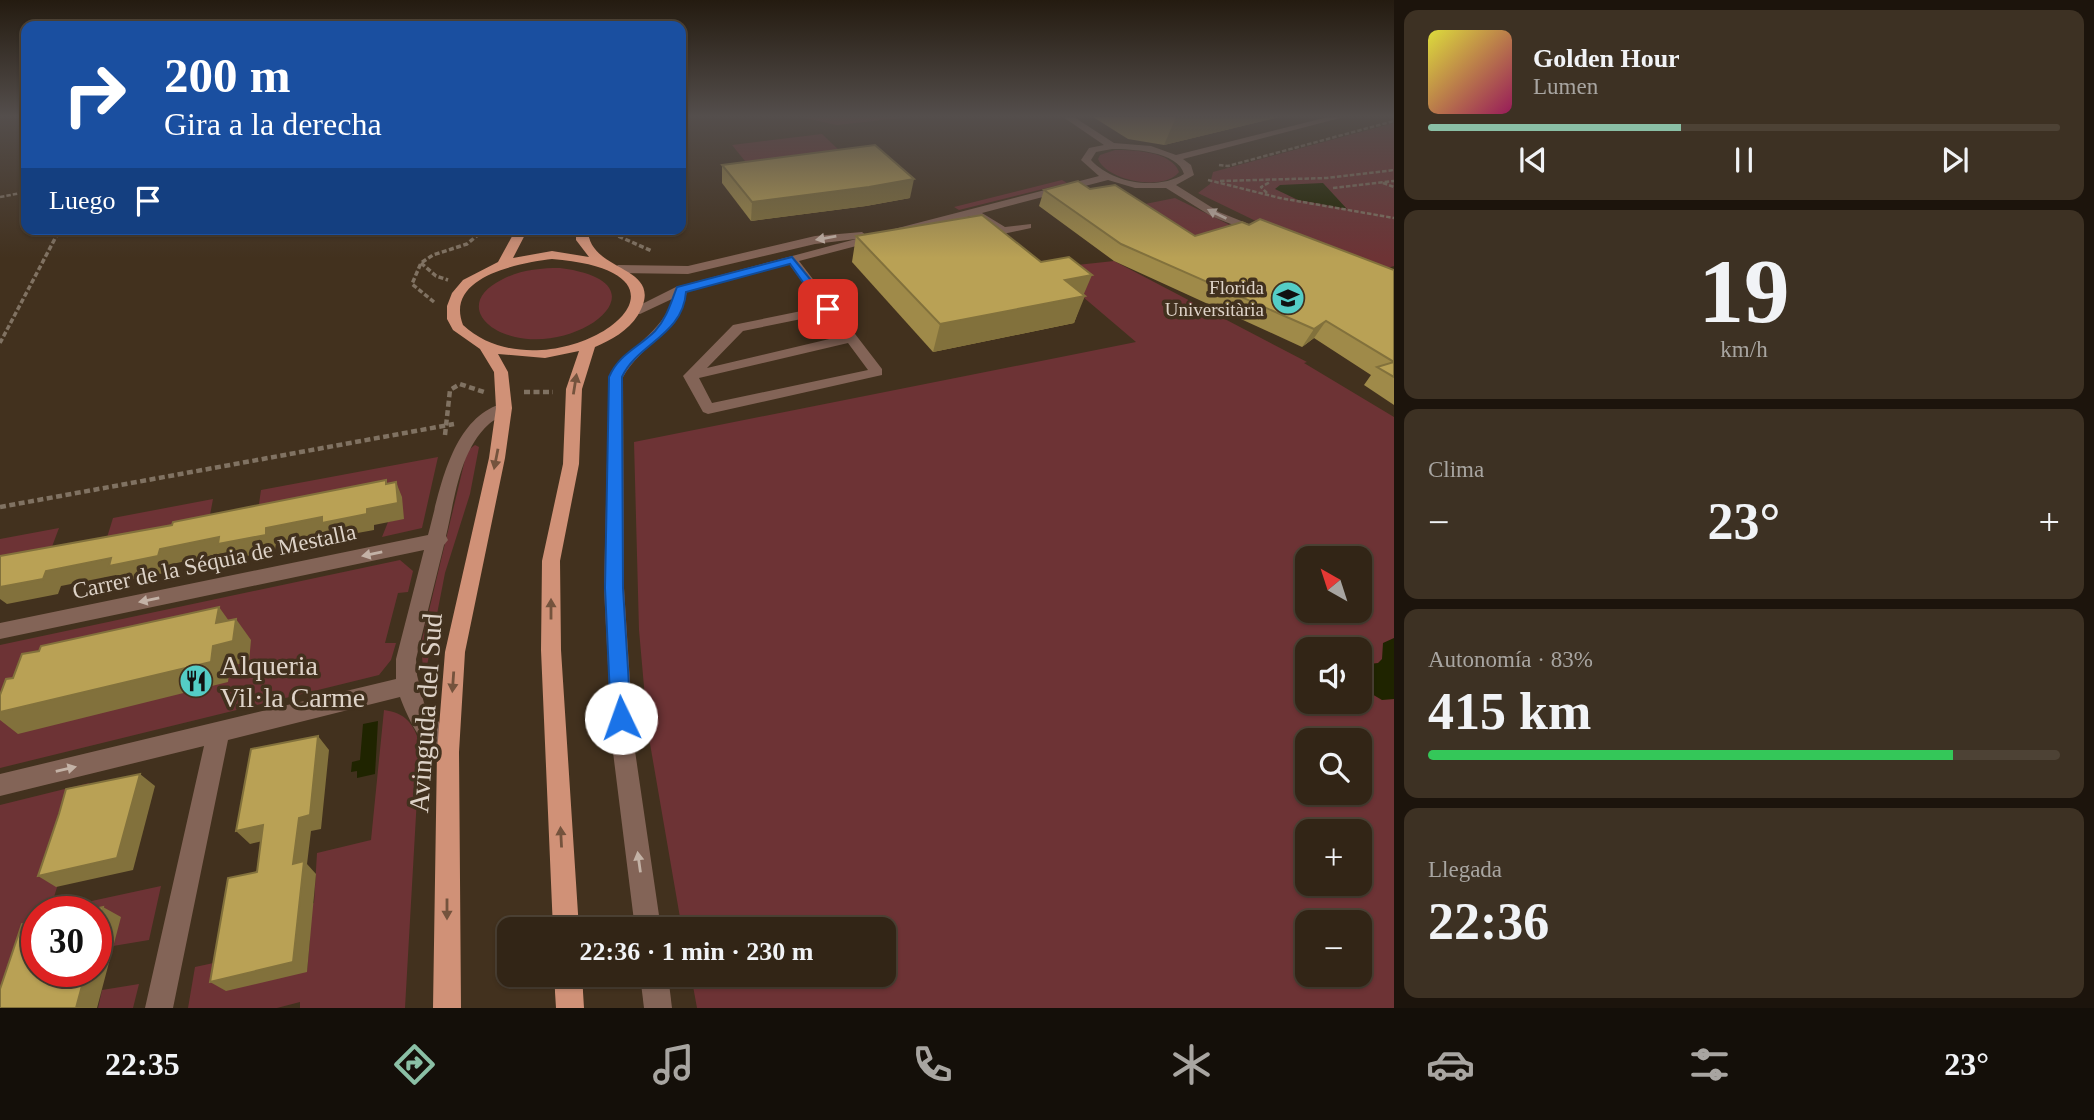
<!DOCTYPE html>
<html lang="es">
<head>
<meta charset="utf-8">
<style>
	:root { --surface:#322516; --page:#3d3123; --text:#f1f3f6; --muted:#a8a5a1; --line:#4d4235; --accent:#8abfa5 }
	body { margin:0; font-family:Georgia,serif; background:var(--page); color:var(--text); height:100vh; display:flex; flex-direction:column; font-size:26px; white-space:nowrap }
	* { box-sizing:border-box; margin:0 }
	p { font-size:23px; color:var(--muted) }
	.icon { flex:none; width:38px; height:38px; fill:none; stroke:currentColor; stroke-width:2; stroke-linecap:round; stroke-linejoin:round }
	.map { position:relative; flex:1; overflow:hidden }
	.side { display:flex; flex-direction:column; gap:10px; padding:10px; background:#1c140c; width:700px }
	.side>* { flex:none }
	.hud { position:absolute; left:21px; top:21px; width:665px; height:214px; border-radius:14px; box-shadow:0 2px 5px #0004,0 0 0 2px var(--line); background:#1a4fa0; color:#fff; overflow:hidden }
	.needle { width:46px; rotate:321deg }
	.buttons { position:absolute; left:1295px; top:546px; display:grid; gap:14px }
	.buttons a { display:grid; place-items:center; width:77px; height:77px; border-radius:14px; background:var(--surface); box-shadow:0 2px 5px #0004,0 0 0 2px var(--line); font-size:35px }
	.speed { position:absolute; left:21px; top:896px; display:flex; gap:14px; font-size:35px; font-weight:700; text-align:center }
	.speed>* { display:grid; place-content:center; width:91px; height:91px; border-radius:50%; background:var(--surface); box-shadow:0 2px 5px #0004,0 0 0 2px var(--line); line-height:1 }
	.speed .limit { border:10px solid #d22; background:#fff; color:#111 }
	.pin { position:absolute; display:grid; place-items:center; width:60px; height:60px; color:#fff; margin:-30px; border-radius:14px; box-shadow:0 4px 10px #0006 }
	.me { position:absolute; width:77px; margin:-38px; rotate:357deg; stroke-linejoin:round; filter:drop-shadow(0 0 5px #0008) }
	.turn { display:flex; align-items:center; gap:24px; height:147px; padding:0 28px; font-size:32px }
	.turn .icon { width:91px; height:91px; stroke-width:2.5 }
	.turn b { display:block; font-size:49px; line-height:60px }
	.then { display:flex; align-items:center; height:66px; padding:0 28px; background:#0003; gap:14px; font-size:26px }
	.big { font-size:52px; font-weight:800; line-height:1.1 }
	.side .card { flex:1; display:flex; flex-direction:column; justify-content:center; gap:10px; min-width:0; padding:0 24px; border-radius:14px; background:var(--page) }
	.side .dial { align-items:center; gap:0 }
	.dial b { font-size:91px; line-height:1 }
	.song { display:flex; align-items:center; gap:21px }
	.cover { width:84px; height:84px; border-radius:10px; background:linear-gradient(135deg,hsl(60 70% 55%),hsl(330 70% 35%)) }
	.played { height:7px; border-radius:4px; background:linear-gradient(90deg,var(--accent) 40%,var(--line) 40%) }
	.keys { display:flex; justify-content:space-around; direction:ltr }
	.heat { display:flex; justify-content:space-between; align-items:center; font-size:38px; direction:ltr }
	.charge { height:10px; border-radius:5px; background:linear-gradient(90deg,#34c759 83%,var(--line) 0) }
	.trip { position:absolute; left:497px; top:917px; width:399px; height:70px; border-radius:14px; background:var(--surface); box-shadow:0 2px 5px #0004,0 0 0 2px var(--line); font-weight:800; line-height:70px; text-align:center }
	.tab-bar { display:flex; height:112px; justify-content:space-around; align-items:center; background:#140f09; color:var(--muted) }
	.tab-bar .icon { width:49px; height:49px }
	.tab-bar .selected { color:var(--accent) }
	.tab-bar b { font-size:32px; color:var(--text) }
	main { display:flex; flex:1; min-height:0 }
	.map>svg:first-child { display:block }
	.green { fill:#6d3335; fill-rule:evenodd }
	.water { fill:#1f2400 }
	.lines { fill:none; stroke-linecap:round; stroke-linejoin:round }
	.path-far2 { stroke:#807262; stroke-width:2.5; stroke-dasharray:4.5 2; stroke-linecap:butt }
	.path-far1 { stroke:#807262; stroke-width:3.5; stroke-dasharray:5 2.5; stroke-linecap:butt }
	.path { stroke:#807262; stroke-width:4.5; stroke-dasharray:6 3.5; stroke-linecap:butt }
	.minor { fill:#836457; fill-rule:evenodd }
	.major { fill:#d09177; fill-rule:evenodd }
	.wall { fill:#9f8a49 }
	.shaded-wall { fill:#82713c }
	.building { fill:#b9a155; stroke:#82713c; stroke-width:2 }
	.oneway { fill:#c3b2a6 }
	.oneway2 { fill:#74533d }
	.route { fill:#1a73e8; stroke:#114b97; stroke-width:2 }
	.labels { text-anchor:middle; stroke-width:7; stroke-linejoin:round; paint-order:stroke }
	.far-poi-label { font-size:19px; fill:#ded3c8; stroke:#42311e; text-anchor:end }
	.street-label { font-size:23px; fill:#ded3c8; stroke:#42311e }
	.near-poi-label { font-size:28px; fill:#ded3c8; stroke:#42311e; text-anchor:start }
	.near-street-label { font-size:28px; fill:#ded3c8; stroke:#42311e }
</style>
</head>
<body>
<main>
<div class="map">
<svg width="1394" height="1008" viewBox="0 0 1394 1008">
	<rect width="100%" height="100%" fill="#42311e"/>
	<g class="green">
		<path d="M799,117H910L837,125Z"/>
		<path d="M1394,123V266L1382,270L1262,224L1198,193L1210,184L1213,172Z"/>
		<path d="M822,134L843,154L749,166L732,145Z"/>
		<path d="M1115,150C1134,150 1171,151 1179,172C1164,192 1107,181 1098,159L1100,155Z"/>
		<path d="M1062,180L1067,183L959,210L954,207Z"/>
		<path d="M1175,198L1242,231L1201,240L1145,204Z"/>
		<path d="M1114,261L1307,362L1304,363L1394,417V1008H697L691,975H884V929H682L648,732L639,630L634,442L1136,342L1049,268ZM1307,558H1360V611H1307ZM1307,649H1360V702H1307ZM1307,740H1360V793H1307ZM1307,831H1360V884H1307ZM1307,922H1360V975H1307Z"/>
		<path d="M560,268C669,282 583,353 515,337C478,328 462,299 503,279C521,270 540,268 560,268Z"/>
		<path d="M475,445L479,447L470,494L445,573L424,681L421,644L467,451Z"/>
		<path d="M438,457L422,528L382,537L388,522L404,518H257L261,490Z"/>
		<path d="M213,499L206,536L101,557L113,518Z"/>
		<path d="M59,528L44,568L0,577V539Z"/>
		<path d="M400,560L413,571L408,592L398,593L385,643H396L391,660L379,675L0,768V645Z"/>
		<path d="M384,710C406,713 414,724 420,745L405,1008H300V1002L277,1008H188L195,967L232,959L307,971L310,939L302,906L314,903L317,853L371,840Z"/>
		<path d="M89,783L50,910L161,886L149,940L113,946L96,912H37V971L0,1008V805Z"/>
		<path d="M139,984L133,1008H98L102,990Z"/>
	</g>
	<g class="water">
		<path d="M1323,183L1347,209L1298,200L1275,189L1280,185Z"/>
		<path d="M1394,638V699L1382,700L1360,687V665L1378,663L1382,659L1383,643Z"/>
		<path d="M378,721L375,774L357,778V771L351,772L352,762L360,760L363,724Z"/>
	</g>
	<g class="lines">
		<g class="path-far2">
			<path d="M1219,165L1228,166L1394,121"/>
			<path d="M1208,180L1280,198L1394,218"/>
			<path d="M1220,181L1327,178L1394,170"/>
			<path d="M1383,183L1394,187"/>
			<path d="M1333,188L1394,181"/>
			<path d="M1267,193L1261,187L1270,182"/>
			<path d="M0,197L26,192"/>
		</g>
		<g class="path-far1">
			<path d="M618,229V236L652,251"/>
			<path d="M421,263L436,276L448,280"/>
			<path d="M434,302L412,284L421,263L433,255L467,244L485,229"/>
			<path d="M0,343L60,229"/>
		</g>
		<g class="path">
			<path d="M524,392H553"/>
			<path d="M445,435L450,390L460,384L484,392"/>
			<path d="M0,507L454,424"/>
		</g>
		<g class="minor">
			<path d="M1063,117H1074L1114,143L1151,146L1176,155L1328,117H1344L1183,159L1191,165L1194,175L1176,185L1219,212L1261,229V233H1253L1211,216L1166,188H1135L1108,180L982,213L1005,227L1031,224V228L1003,234L971,216L799,261L882,369V375L708,414L703,412L683,376L733,325L821,307L789,264L687,292C678,332 642,344 623,377L624,588L634,744L661,929H635L612,744L604,588L609,377C626,348 664,332 672,299L640,314H630L628,311L676,287L856,239L815,244L688,274L618,273L612,269L618,265L688,266L815,236L862,232L867,236L1099,176L1081,160L1089,148L1104,145ZM1112,149C1131,149 1178,151 1184,174C1157,191 1112,183 1091,160L1096,152ZM826,314L842,336L707,368L743,331ZM848,343L868,370L712,403L699,378Z"/>
			<path d="M504,403L512,408C506,415 496,418 489,424C459,451 455,499 446,536L448,540L444,545L416,659L417,675L424,703L456,744L459,752L456,760L448,763C425,754 408,719 400,697L228,740L173,1008H145L204,746L0,796V774L396,679V659L424,550L0,639V623L428,535C440,491 451,417 504,403Z"/>
			<path d="M640,975H668L672,1008H644Z"/>
		</g>
		<g class="major">
			<path d="M516,229H528L513,258L552,251L589,257L576,240V229H588C588,274 668,264 638,315C628,331 611,340 595,347L582,389L579,464L560,561L561,650L579,929H553L541,650L542,561L563,464L566,389L579,351L545,358L498,354L508,372L512,408L505,458L465,652L459,752L461,1008H433L437,752L445,652L489,458L496,408L494,372L480,349L453,330L447,319V306L452,293L463,280L498,262ZM552,259C738,274 548,404 463,325C444,276 520,263 552,259Z"/>
			<path d="M554,975H582L584,1008H556Z"/>
		</g>
	</g>
	<g class="wall">
		<path d="M1093,117H1279L1164,145L1128,139Z"/>
		<path d="M722,165L910,198L866,206L751,221L722,183Z"/>
		<path d="M1090,189L1195,236L1394,270V405L1364,385L1371,375L1314,338L1302,347L1114,261L1039,206L1044,190Z"/>
		<path d="M856,236L1041,262L1084,295L1074,323L933,352L852,262Z"/>
	</g>
	<g class="shaded-wall">
		<path d="M1176,117H1279L1164,145Z"/>
		<path d="M914,179L910,198L866,206L751,221L752,202Z"/>
		<path d="M1092,275L1083,296H1085L1074,323L933,352L940,324L1065,280Z"/>
		<path d="M1326,321L1314,338L1302,347L1314,329Z"/>
		<path d="M396,482L402,497L404,519L374,525V530L330,538L327,533L276,543L275,550L228,560L224,553L172,564L170,572L122,581L116,575L61,586L58,594L7,604L0,599V587L46,571L322,517L367,509Z"/>
		<path d="M219,607L234,628L236,619L251,640L249,662L230,666L228,682L18,734L0,720V712L216,623Z"/>
		<path d="M318,736L329,750L321,829L311,831L307,864L316,874L307,972L226,991L210,982L293,864L299,818Z"/>
		<path d="M140,774L155,786L133,870L56,887L38,876Z"/>
		<path d="M263,825L276,838L250,844L236,831Z"/>
		<path d="M103,907L121,917L97,1008H76L86,971H96V933Z"/>
	</g>
	<g class="building">
		<path d="M875,145L914,179L869,187L752,202L722,165Z"/>
		<path d="M1078,181L1090,189L1115,185L1195,236L1242,222L1249,225L1260,219L1394,270V362L1326,321L1314,329L1121,244L1044,190Z"/>
		<path d="M982,215L1041,262L1069,257L1092,275L1065,280L1085,296L940,324L856,236Z"/>
		<path d="M1394,362V377L1377,367Z"/>
		<path d="M386,480V484L396,482L398,503L367,509V514L322,523V517L266,528V535L218,544L219,537L160,549L158,556L109,566L111,558L46,571L43,579L0,587V556L172,525L173,522Z"/>
		<path d="M219,607L216,623L236,619L233,641L213,646L211,662L0,712V695L6,679L13,678L22,654L39,651L41,646Z"/>
		<path d="M318,736L310,815L299,818L293,864L304,861L293,962L210,982L228,878L257,872L263,825L236,831L251,749Z"/>
		<path d="M140,774L117,858L38,876L59,814L66,789Z"/>
		<path d="M103,907L96,933V912H80Z"/>
		<path d="M37,921V971H86L76,1008H0V989L22,924Z"/>
	</g>
	<defs><path id="oneway-solid" d="M-6-.8H1V-3.2L6.5 0L1 3.2V.8H-6Z" transform="scale(1.75)"/></defs>
	<g class="oneway">
		<use href="#oneway-solid" transform="translate(1217 214) rotate(-154)"/>
		<use href="#oneway-solid" transform="translate(826 238) rotate(170)"/>
		<use href="#oneway-solid" transform="translate(372 554) rotate(168)"/>
		<use href="#oneway-solid" transform="translate(149 600) rotate(168)"/>
		<use href="#oneway-solid" transform="translate(66 769) rotate(-13)"/>
		<use href="#oneway-solid" transform="translate(639 862) rotate(-98)"/>
	</g>
	<g class="oneway2">
		<use href="#oneway-solid" transform="translate(575 384) rotate(-81)"/>
		<use href="#oneway-solid" transform="translate(496 459) rotate(101)"/>
		<use href="#oneway-solid" transform="translate(551 609) rotate(-90)"/>
		<use href="#oneway-solid" transform="translate(453 682) rotate(94)"/>
		<use href="#oneway-solid" transform="translate(561 837) rotate(-93)"/>
		<use href="#oneway-solid" transform="translate(447 909) rotate(90)"/>
	</g>
	<linearGradient id="sky" x2="0" y2="1"><stop stop-color="#241b10"/><stop offset="0.45" stop-color="#544e4c"/><stop offset="1" stop-color="#544e4c" stop-opacity="0"/></linearGradient>
	<rect width="1394" height="258" fill="url(#sky)"/>
	<path class="route" d="M792,257L833,307V312H824L790,264L686,292C683,335 637,344 622,377L623,588L631,718L629,724L621,727L614,724L611,718L605,588L609,377C619,354 638,348 655,331C667,318 671,302 677,287Z"/>
	<defs>
		<symbol id="university-disc" viewBox="-11 -11 22 22"><circle r="9.5" fill="#54cdc6" stroke="#42311e"/><path d="M0-5L7-2L0 1L-7-2ZM-4 1L0 2.5L4 1V4Q0 6-4 4Z" fill="#111"/></symbol>
		<symbol id="restaurant-disc" viewBox="-11 -11 22 22"><circle r="9.5" fill="#54cdc6" stroke="#42311e"/><path d="M-5-6h1v4h1v-4h1v4h1v-4h1v5L-1.5 .5V6h-2V.5L-5-1ZM5-6V6H3V1.5H1.5Q1.5-4 5-6Z" fill="#111"/></symbol>
	</defs>
	<g fill-rule="evenodd">
		<use href="#university-disc" x="1269" y="279" width="38" height="38"/>
		<use href="#restaurant-disc" x="177" y="662" width="38" height="38"/>
	</g>
	<g class="labels">
		<g class="far-poi-label">
			<text x="1264" y="294">Florida<tspan x="1264" dy="22">Universitària</tspan></text>
		</g>
		<g class="street-label">
			<text transform="translate(214 561) rotate(-12)" y="8">Carrer de la Séquia de Mestalla</text>
		</g>
		<g class="near-poi-label">
			<text x="220" y="675">Alqueria<tspan x="220" dy="32">Vil·la Carme</tspan></text>
		</g>
		<g class="near-street-label">
			<text transform="translate(425 713) rotate(-86)" y="10">Avinguda del Sud</text>
		</g>
	</g>
</svg>
<div class="buttons">
<a><svg class="needle" viewBox="-14 -14 28 28"><path d="M0-13l5 13h-10z" fill="#e53935"/><path d="M0 13l5-13h-10z" fill="#a8a5a1"/></svg></a>
<a><svg class="icon" aria-label="sound" viewBox="0 0 24 24"><path d="M4 9h4l5-4v14l-5-4H4zM17 9q2 3 0 6"/></svg></a>
<a><svg class="icon" aria-label="search" viewBox="0 0 24 24"><circle cx="10" cy="10" r="6"/><path d="M15 15l6 6"/></svg></a>
<a>+</a>
<a>−</a>
</div>
<div class="speed"><div class="limit">30</div></div>
<div class="pin" style="left:828px;top:309px;background:#d93025"><svg class="icon" aria-label="arrive" viewBox="0 0 24 24"><path d="M6 21V4h12l-3 4 3 4H6"/></svg></div>
<svg class="me" style="left:621px;top:718px" viewBox="-20 -20 40 40"><circle r="19" fill="#fff"/><path d="M0-13L10 11 0 6-10 11z" fill="#1a73e8"/></svg>
<div class="trip">22:36 · 1 min · 230 m</div>
<div class="hud">
<div class="turn"><svg class="icon" aria-label="right" viewBox="0 0 24 24"><path d="M7 20v-9h11M14 6l5 5-5 5"/></svg><div><b>200 m</b>Gira a la derecha</div></div>
<div class="then">Luego<svg class="icon" aria-label="arrive" viewBox="0 0 24 24"><path d="M6 21V4h12l-3 4 3 4H6"/></svg></div>
</div>
</div>
<section class="side">
<div class="card">
<div class="song"><i class="cover"></i><div><b>Golden Hour</b><p>Lumen</p></div></div>
<div class="played"></div>
<div class="keys"><svg class="icon" aria-label="previous" viewBox="0 0 24 24"><path d="M18 5L8 12l10 7zM5 5v14"/></svg><svg class="icon" aria-label="pause" viewBox="0 0 24 24"><path d="M8 5v14M16 5v14"/></svg><svg class="icon" aria-label="next" viewBox="0 0 24 24"><path d="M6 5l10 7-10 7zM19 5v14"/></svg></div>
</div>
<div class="card dial"><b>19</b><p>km/h</p></div>
<div class="card"><p>Clima</p>
<div class="heat"><a>−</a><b class="big">23°</b><a>+</a></div>
</div>
<div class="card"><p>Autonomía · 83%</p><b class="big">415 km</b><div class="charge"></div></div>
<div class="card"><p>Llegada</p><b class="big">22:36</b></div>
</section>
</main>
<nav class="tab-bar">
<b>22:35</b>
<svg class="icon selected" aria-label="directions" viewBox="0 0 24 24"><path d="M12 3l9 9-9 9-9-9zM9 14v-3h6M13 9l2 2-2 2"/></svg>
<svg class="icon" aria-label="music" viewBox="0 0 24 24"><path d="M9 18V5l10-2v13"/><circle cx="6" cy="18" r="3"/><circle cx="16" cy="16" r="3"/></svg>
<svg class="icon" aria-label="phone" viewBox="0 0 24 24"><path d="M5 4h4l2 5-3 2q2 4 5 5l2-3 5 2v4C11 20 4 13 5 4z"/></svg>
<svg class="icon" aria-label="climate" viewBox="0 0 24 24"><path d="M12 3v18M4 7l16 10M4 17L20 7"/></svg>
<svg class="icon" aria-label="car" viewBox="0 0 24 24"><path d="M5 17H2v-5l4-1 3-4h7l3 4 3 1v5h-3M9 17h6M6 11h13"/><circle cx="7" cy="17" r="2"/><circle cx="17" cy="17" r="2"/></svg>
<svg class="icon" aria-label="filters" viewBox="0 0 24 24"><path d="M4 7h16M4 17h16"/><circle cx="9" cy="7" r="2"/><circle cx="15" cy="17" r="2"/></svg>
<b>23°</b>
</nav>
</body>
</html>
